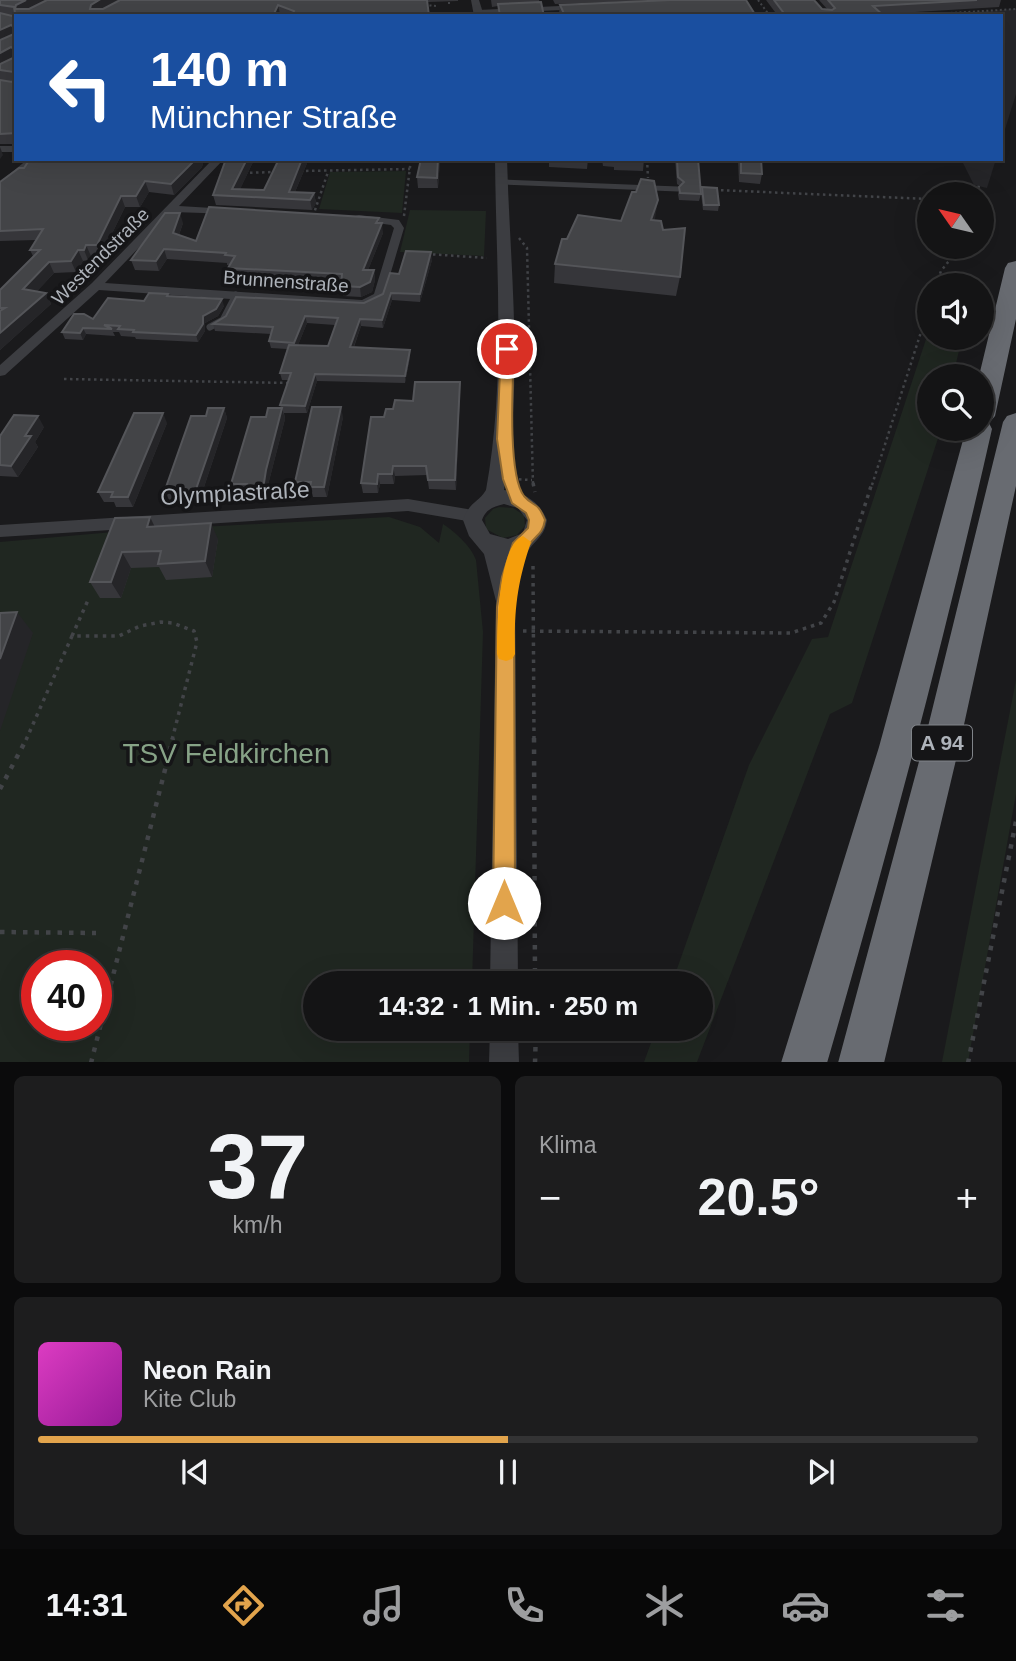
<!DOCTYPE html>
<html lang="de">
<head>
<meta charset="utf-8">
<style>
	:root { --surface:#141415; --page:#1d1d1e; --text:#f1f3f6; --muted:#9d9ea0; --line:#333334; --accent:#e2a44c }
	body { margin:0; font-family:Arial,sans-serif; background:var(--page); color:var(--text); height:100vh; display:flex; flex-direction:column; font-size:26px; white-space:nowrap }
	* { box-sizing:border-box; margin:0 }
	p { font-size:23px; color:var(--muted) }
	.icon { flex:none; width:38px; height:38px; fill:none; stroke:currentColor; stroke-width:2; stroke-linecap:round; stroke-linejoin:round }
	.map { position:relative; height:1062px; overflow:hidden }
	.drawer { display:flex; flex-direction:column; gap:14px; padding:14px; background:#0b0b0c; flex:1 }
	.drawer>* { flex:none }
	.hud { position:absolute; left:14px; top:14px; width:989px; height:147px; border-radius:0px; box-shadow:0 7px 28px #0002,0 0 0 2px var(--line); background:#1a4fa0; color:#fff; overflow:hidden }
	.needle { width:46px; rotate:304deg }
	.controls { position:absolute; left:917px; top:182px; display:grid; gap:14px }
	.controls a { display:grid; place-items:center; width:77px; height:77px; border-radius:50%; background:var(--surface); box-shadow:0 7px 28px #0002,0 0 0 2px var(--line); font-size:35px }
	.speed { position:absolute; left:21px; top:950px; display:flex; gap:14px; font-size:35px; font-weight:700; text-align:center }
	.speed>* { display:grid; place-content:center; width:91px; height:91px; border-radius:50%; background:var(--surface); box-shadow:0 7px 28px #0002,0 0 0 2px var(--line); line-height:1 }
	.speed .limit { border:10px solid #d22; background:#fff; color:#111 }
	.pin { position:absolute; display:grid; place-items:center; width:60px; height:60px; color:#fff; margin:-30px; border:4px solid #fff; border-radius:50%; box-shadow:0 2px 7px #0007 }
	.me { position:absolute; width:77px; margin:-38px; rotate:0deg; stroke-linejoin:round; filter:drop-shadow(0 0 5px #0008) }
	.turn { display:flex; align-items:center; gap:24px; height:147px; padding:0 21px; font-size:32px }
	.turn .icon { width:91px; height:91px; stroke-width:2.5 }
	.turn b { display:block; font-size:49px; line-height:60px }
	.big { font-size:52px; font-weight:800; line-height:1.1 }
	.drawer .card { flex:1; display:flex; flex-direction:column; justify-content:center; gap:10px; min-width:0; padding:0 24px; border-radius:10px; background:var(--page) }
	.drawer .dial { align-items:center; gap:0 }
	.dial b { font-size:91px; line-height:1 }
	.song { display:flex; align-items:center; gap:21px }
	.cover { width:84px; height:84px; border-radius:10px; background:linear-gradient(135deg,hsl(310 70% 55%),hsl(300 70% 35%)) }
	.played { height:7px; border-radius:4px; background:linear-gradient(90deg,var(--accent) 50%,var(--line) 50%) }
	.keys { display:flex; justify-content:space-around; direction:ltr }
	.heat { display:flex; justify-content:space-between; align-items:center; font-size:38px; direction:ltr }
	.drawer .tiles { flex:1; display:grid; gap:14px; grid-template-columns:1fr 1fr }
	.card:last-child { grid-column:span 2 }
	.trip { position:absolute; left:303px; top:971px; width:410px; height:70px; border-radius:35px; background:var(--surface); box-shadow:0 7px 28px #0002,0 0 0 2px var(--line); font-weight:800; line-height:70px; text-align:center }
	.dock { display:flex; height:112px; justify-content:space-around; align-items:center; background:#080808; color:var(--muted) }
	.dock .icon { width:49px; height:49px }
	.dock .selected { color:var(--accent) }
	.dock b { font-size:32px; color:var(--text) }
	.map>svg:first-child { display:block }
	.built { fill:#262629 }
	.green { fill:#202721; fill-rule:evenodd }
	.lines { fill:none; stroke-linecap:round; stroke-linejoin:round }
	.path-far3 { stroke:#424448; stroke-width:2; stroke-dasharray:2 2.5; stroke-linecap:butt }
	.path-far2 { stroke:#424448; stroke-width:2.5; stroke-dasharray:2.5 3.5; stroke-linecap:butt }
	.path-far1 { stroke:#424448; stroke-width:3.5; stroke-dasharray:3.5 5; stroke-linecap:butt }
	.path { stroke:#424448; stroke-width:4.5; stroke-dasharray:4.5 7; stroke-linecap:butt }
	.service-far1 { stroke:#3c3d41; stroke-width:5 }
	.service { stroke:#3c3d41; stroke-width:7 }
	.minor { fill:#3c3d41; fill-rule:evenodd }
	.tertiary { fill:#3c3d41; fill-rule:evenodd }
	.motorway { fill:#686b71; fill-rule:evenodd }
	.wall { fill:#36363a; fill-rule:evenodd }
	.shaded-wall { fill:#252528 }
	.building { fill:#434447; stroke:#545559; stroke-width:2 }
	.route { fill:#e2a44c; stroke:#936b31; stroke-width:2 }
	.slow { fill:#f59e0b }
	.labels { text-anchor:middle; stroke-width:7; stroke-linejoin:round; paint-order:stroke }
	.far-street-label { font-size:19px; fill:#aeb3ba; stroke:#151517 }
	.shield { fill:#151517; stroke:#808489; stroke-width:2 }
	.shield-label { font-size:21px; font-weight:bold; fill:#aeb3ba }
	.street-label { font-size:23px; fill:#aeb3ba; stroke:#151517 }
	.near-park-label { font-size:28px; fill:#87a387; stroke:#151517 }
</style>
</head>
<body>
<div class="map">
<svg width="1016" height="1063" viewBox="0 0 1016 1063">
	<rect width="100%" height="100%" fill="#1a1a1c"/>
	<g class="built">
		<path d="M1016,9V94L1001,142V16H913Z"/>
		<path d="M961,159H996L987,188L974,185Z"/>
	</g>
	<g class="green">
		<path d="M406,171L402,213L319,209L330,172Z"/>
		<path d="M410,210L486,211L484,256L400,252Z"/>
		<path d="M929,330V338H962L953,376H929V429H941L852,703L830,714L697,1062H644L656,1029H700V984L672,983L749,765L812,639L828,637Z"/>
		<path d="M499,507L513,508L524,515L525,526L517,535L503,538L486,529L485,518L493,509Z"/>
		<path d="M389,517L420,527L439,543L443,524C455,532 471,546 476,560L483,632L472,983L315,984V1029H470L469,1062L0,1063V542L125,531ZM37,966H96V1026H37Z"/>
		<path d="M1016,680V794L968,1062H942Z"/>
	</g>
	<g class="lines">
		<g class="path-far3">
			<path d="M758,0L770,16"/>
			<path d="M449,2V5"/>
			<path d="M425,5L436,6"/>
			<path d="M901,16L1016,9"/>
		</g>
		<g class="path-far2">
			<path d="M647,159L648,178"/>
			<path d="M300,171L410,169"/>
			<path d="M244,173L274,172"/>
			<path d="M715,190L929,199"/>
			<path d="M977,194L979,185"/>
			<path d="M313,216L328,172"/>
			<path d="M404,216L411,159"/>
			<path d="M519,238L527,248L533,485"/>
			<path d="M427,254L487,258"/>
			<path d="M936,285L941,271L960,247"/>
			<path d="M64,379L290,383"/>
			<path d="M513,479L532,480"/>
			<path d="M872,485L929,307"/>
		</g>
		<g class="path-far1">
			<path d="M533,483L535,492"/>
			<path d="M533,566L534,740"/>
			<path d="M523,631L791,633L821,623L834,602L872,483"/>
			<path d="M72,636L89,598"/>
			<path d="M26,740L72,636H119L140,626L161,622L173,623L194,631L197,642L172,740"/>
		</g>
		<g class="path">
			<path d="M534,738L535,984"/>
			<path d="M0,789L27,738"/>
			<path d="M0,932L96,933"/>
			<path d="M91,1063L173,738"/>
			<path d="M535,1063L536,1029"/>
			<path d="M968,1063L1016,821"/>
		</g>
		<path class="service-far1" d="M502,182L678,189"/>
		<path class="service" d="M210,327L223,320L236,295"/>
		<g class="minor">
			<path d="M580,5L583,9L478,14L474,12L478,10Z"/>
			<rect x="0" y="146" width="16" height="6"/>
			<path d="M28,159H39L0,190V182Z"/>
			<path d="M213,159H224L179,206L229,209L234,212L233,214L173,212L105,283L362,300L374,294L394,228L391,225L355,220V216L359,215L399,220L404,228L383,299L364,308L99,290L5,375L0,376V365L92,283Z"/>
			<path d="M408,499L473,510L481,516L473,522L408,511L0,537V525Z"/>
		</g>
		<g class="tertiary">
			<path d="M471,0H479L484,16H474Z"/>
			<path d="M495,159H507C510,270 524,380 504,490C525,493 538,500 547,520C545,534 538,538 530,548C521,558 518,592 515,607L518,984H490L496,601L484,554L469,536L463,520C470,501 478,503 486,490C506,380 496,270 495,159ZM504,504L518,508L527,520L523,533L508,539L490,534L482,520C486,509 493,507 504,504Z"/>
			<path d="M490,1029H518L519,1063H489Z"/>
		</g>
		<g class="motorway">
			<path d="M1016,261V319L995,416L989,423L992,429C944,642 888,853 827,1063H781L879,747L966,429H982V376H979L1005,268L1008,263Z"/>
			<path d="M1016,413V486L960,743L884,1063H838L924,743L1003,422L1007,416Z"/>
		</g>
	</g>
	<g class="wall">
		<path d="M0,0H118L101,9H103L120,0H458V1L427,2L429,16H285L280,14L16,16V144H0Z"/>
		<path d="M491,0H539L544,16H498V6L492,7Z"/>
		<path d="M553,0H663L555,4Z"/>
		<path d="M766,0H814L822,9L828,10L819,0H1001L999,7L882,14L884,16H778Z"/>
		<path d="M560,5L756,16H561L559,13Z"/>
		<path d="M40,159H204L202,167L174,195L149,192L140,207H125L101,256H91L88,260L83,261L76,272L54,273L37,291L46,293L51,304L0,350V290L33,256L30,250L36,240L0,241V182L24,168L39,161Z"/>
		<path d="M226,159H369L308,161L295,192L314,193L316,203L312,210L216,205L213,195ZM278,161L264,190L240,189L253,162Z"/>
		<path d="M421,159H440L438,188H418L417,177Z"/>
		<path d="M522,159H588L587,169L549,167V161H522Z"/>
		<path d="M602,159H644L643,171L614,170V167L603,166Z"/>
		<path d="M675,159H698L701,194L699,201L679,200L678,194L680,186L677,184Z"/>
		<path d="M738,159H761L762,174L760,184L739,182Z"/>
		<path d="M702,187L719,205L718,211L703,210L701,193Z"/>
		<path d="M379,218V223L383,233L368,270H374L375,280L372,292L361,297L343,296L341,284L231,278L228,268L230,265H227V263L167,259L159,271L135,270L131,260L183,223L179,235L196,241Z"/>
		<path d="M654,220L663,230L680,277L676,296L554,283L555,264L567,239Z"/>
		<path d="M432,260L420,302L392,300L383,328L361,326L354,347L410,350V357L405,383L317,381L307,413H284L285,419L269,481L266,499H250L248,494H235L231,484L266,417L281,408L280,405L289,380H282L280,373L287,349L271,348L269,341L271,334L215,331L213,324L364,303L383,294L399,274ZM307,323L335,325L328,346L298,345Z"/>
		<path d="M168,294L169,296L224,306L218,316L205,323V331L198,342L136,339L135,337L121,336L119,332H113L115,336L86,334L83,340L65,339L62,332L144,301Z"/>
		<path d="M460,392L456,490L429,489L427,475L395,476L394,484H380L378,493H363L361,483L384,417L393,409L413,401Z"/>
		<path d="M224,408L227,418L198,505L182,504L180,500H169L165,490L206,416Z"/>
		<path d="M343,417L327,497H313L312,493H298L295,482Z"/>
		<path d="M167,423L133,507H116L114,502H104L98,492Z"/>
		<path d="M44,427L35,442L38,447L18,477L0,476V436Z"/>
		<path d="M150,517L155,527L218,539L212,577L166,580L159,567L131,568L121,598H100L90,582Z"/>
	</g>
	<g class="shaded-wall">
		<path d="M26,0H46L20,14L15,9L16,5Z"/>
		<path d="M99,0H118L94,14L90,9L91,5Z"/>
		<path d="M278,5L280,14L279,16H273Z"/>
		<path d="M11,25L15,35L0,40V30Z"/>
		<path d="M11,47L15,57L0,64V53Z"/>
		<path d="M0,147L3,155L0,159Z"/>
		<path d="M196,159H204L202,167L174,195L171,184Z"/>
		<path d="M247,159H253V162L237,196L232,189Z"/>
		<path d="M302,159H308V161L292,199L289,192Z"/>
		<path d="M438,159H440L438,188L437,178Z"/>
		<path d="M145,181L149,192L140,207L136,196Z"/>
		<path d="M314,193L316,203L312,210L310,200Z"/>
		<path d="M121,196L125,207L101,256L97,245Z"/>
		<path d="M658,200L655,219L648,238L651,220Z"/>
		<path d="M180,213L183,223L176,243L173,233Z"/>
		<path d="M382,223L383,233L364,280L363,270Z"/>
		<path d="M86,245L91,256L88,260L84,250Z"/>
		<path d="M164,249L167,259L159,271L156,261Z"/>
		<path d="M78,250L83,261L76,272L71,261Z"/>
		<path d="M431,252L432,260L420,302V294Z"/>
		<path d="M49,262L54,273L29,300L23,289Z"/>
		<path d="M374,270L375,280L372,292L361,297L360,287Z"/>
		<path d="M46,293L51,304L0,350V333Z"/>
		<path d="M391,293L392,300L383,328L382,320Z"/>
		<path d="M222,299L224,306L218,316L205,323V331L198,342L196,335L203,316Z"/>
		<path d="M305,316L307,323L296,350L294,343Z"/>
		<path d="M360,319L361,326L351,354L350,347Z"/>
		<path d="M83,328L86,334L83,340L80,333Z"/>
		<path d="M410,350V357L405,383V376Z"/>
		<path d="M315,374L317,381L307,413L305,406Z"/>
		<path d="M460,382V392L456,490L455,480Z"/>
		<path d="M341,407L343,417L327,497L324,487Z"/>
		<path d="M224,408L227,418L198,505L194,495Z"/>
		<path d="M282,408L285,419L269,481L266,499L263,489L266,470Z"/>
		<path d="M163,413L167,423L133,507L128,497Z"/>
		<path d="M38,416L44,427L35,442L38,447L18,477L11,466L25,436Z"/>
		<path d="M393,466L395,476L394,484L392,474Z"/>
		<path d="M378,474L380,484L378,493L377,484Z"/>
		<path d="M150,517L158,534L147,527Z"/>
		<path d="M211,523L218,539L212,577L205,561Z"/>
		<path d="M122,552L131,568L121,598L111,582Z"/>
		<path d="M17,612L33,633L0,731V659Z"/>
	</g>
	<g class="building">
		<path d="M0,0H26L16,5L15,9H29L47,0H99L91,5L90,9H103L120,0H427L429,16H292L294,11L278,5L273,16H16V133L0,134V80L12,82L14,79V72L0,70V64L13,58L15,50L11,47L0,53V40L14,34L15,28L11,25L0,30V13L12,16L15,13L14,7L0,5Z"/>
		<path d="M670,0H746L756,16H565L560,5Z"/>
		<path d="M774,0H814L822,9L832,10L835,8L828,0H977L873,6L884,16H786Z"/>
		<path d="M541,2L544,16H500L498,4Z"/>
		<path d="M40,159H196L171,184L145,181L136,196H121L97,245H86L84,250H78L71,261L49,262L23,289L46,293L0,333V311L5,308H0V290L40,250H30L43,229L0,231V182L19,168H24L28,162L39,161Z"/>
		<path d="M226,159H247L232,189L264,190L279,159H302L289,192L314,193L310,200L213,195Z"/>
		<path d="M421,159H438L437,178L417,177Z"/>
		<path d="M615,159H644L645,162L615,160Z"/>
		<path d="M677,159H698L701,194L680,193L679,187L684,182L678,177Z"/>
		<path d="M741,159H761L762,174L741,173Z"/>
		<path d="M641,179L654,181L658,200L651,220L661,221L663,230L685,228L680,277L555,264L562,239H567L578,215L621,221L632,192H636Z"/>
		<path d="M702,187L717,188L719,205H704Z"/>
		<path d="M209,207L379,218L376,223H382L363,270H374L370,282L360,287L341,286L342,274L228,268L235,256L225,255L226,253L164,249L156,261L131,260L165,213H180L173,233L196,241Z"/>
		<path d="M406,251L431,252L420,294L391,293L382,320L360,319L350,347L410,350L405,376L315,374L305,406L280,405L291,373H280L289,345L328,346L338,318L305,316L294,343L269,341L273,327L213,324L226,316L236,297L364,303L383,294L390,273L399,274Z"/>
		<path d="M149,293L168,294L167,296L222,299L216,309L203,316V324L196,335L133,332L134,330L118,329L120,326L104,325L112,329L83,328L80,333L62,332L74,314H84L93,319L108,298L144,301Z"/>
		<path d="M415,382H460L455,480H428L426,466H393L392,474H378L377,484L361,483L371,417H384L386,409H393L395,400L413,401Z"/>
		<path d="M312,407H341L324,487H310L311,482H295Z"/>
		<path d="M208,408H224L194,495L177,494L179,490H165L191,416H206Z"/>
		<path d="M268,408H282L266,470L263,489L246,488L247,484H231L251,417H266Z"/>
		<path d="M134,413H163L128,497H111L113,492H98Z"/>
		<path d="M14,415L38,416L25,436H31L11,466L0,465V436Z"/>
		<path d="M150,517L147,527L211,523L205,561L158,564L161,551L122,552L111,582H90L115,518Z"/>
		<path d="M17,612L0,659V613Z"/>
	</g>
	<path class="route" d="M507,345L514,349C513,379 507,474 524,496C534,508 537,500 545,520C542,537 535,534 528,547C518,563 517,588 514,607L515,903L512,911L504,914L496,911L493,903L497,607L502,577L513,543L528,528L529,520L526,513L512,503L503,479L497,439L501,349Z"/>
	<path class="slow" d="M523,536L531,542C517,583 514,611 515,654L512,659L506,661L499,659L497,654C497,631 498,544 523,536Z"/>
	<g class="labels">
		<g class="far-street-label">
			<text transform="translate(100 256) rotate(-45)" y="7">Westendstraße</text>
			<text transform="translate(286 281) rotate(4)" y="7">Brunnenstraße</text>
		</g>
		<rect class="shield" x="912" y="725.5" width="60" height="35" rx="5"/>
		<g class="shield-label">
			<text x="942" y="750">A 94</text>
		</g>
		<g class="street-label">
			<text transform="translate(235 493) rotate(-3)" y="8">Olympiastraße</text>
		</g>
		<g class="near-park-label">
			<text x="226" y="763">TSV Feldkirchen</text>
		</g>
	</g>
</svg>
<div class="controls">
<a><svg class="needle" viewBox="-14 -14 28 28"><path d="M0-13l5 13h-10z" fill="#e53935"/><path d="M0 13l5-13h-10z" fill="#9d9ea0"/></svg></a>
<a><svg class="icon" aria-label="sound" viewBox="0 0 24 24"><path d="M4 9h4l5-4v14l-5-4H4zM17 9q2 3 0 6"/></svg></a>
<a><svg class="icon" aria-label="search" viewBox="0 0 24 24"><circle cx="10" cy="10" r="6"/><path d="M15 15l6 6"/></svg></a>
</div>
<div class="speed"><div class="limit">40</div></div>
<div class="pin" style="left:507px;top:349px;background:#d93025"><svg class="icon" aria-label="arrive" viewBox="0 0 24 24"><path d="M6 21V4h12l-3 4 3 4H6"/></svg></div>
<svg class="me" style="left:504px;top:903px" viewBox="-20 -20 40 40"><circle r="19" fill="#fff"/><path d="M0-13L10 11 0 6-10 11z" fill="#e2a44c"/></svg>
<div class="trip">14:32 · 1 Min. · 250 m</div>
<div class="hud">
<div class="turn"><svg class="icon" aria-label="left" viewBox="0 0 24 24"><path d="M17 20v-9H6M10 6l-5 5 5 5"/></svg><div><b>140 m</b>Münchner Straße</div></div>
</div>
</div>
<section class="drawer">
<div class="tiles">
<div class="card dial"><b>37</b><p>km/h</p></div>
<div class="card"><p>Klima</p>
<div class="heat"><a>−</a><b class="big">20.5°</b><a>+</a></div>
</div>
<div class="card">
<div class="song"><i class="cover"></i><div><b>Neon Rain</b><p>Kite Club</p></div></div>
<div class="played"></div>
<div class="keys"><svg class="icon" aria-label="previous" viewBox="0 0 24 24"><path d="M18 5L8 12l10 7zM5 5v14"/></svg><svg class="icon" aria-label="pause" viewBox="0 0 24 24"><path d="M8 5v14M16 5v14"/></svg><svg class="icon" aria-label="next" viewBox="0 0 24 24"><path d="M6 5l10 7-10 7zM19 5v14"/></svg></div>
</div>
</div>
</section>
<nav class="dock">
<b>14:31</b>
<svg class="icon selected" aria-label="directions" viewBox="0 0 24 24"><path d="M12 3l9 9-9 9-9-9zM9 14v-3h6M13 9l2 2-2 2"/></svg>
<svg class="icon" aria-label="music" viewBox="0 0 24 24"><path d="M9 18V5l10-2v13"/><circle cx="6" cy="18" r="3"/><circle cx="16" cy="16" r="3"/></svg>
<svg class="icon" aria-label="phone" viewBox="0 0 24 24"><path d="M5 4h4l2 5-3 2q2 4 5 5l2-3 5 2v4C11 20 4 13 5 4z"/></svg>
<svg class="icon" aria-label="climate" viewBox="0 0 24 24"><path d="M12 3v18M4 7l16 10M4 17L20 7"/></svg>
<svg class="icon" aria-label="car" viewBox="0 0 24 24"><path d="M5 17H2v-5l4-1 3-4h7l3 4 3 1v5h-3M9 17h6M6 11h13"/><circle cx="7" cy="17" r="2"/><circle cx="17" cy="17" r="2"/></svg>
<svg class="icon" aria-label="filters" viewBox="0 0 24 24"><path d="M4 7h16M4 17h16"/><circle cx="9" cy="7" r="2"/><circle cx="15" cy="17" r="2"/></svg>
</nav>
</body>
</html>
